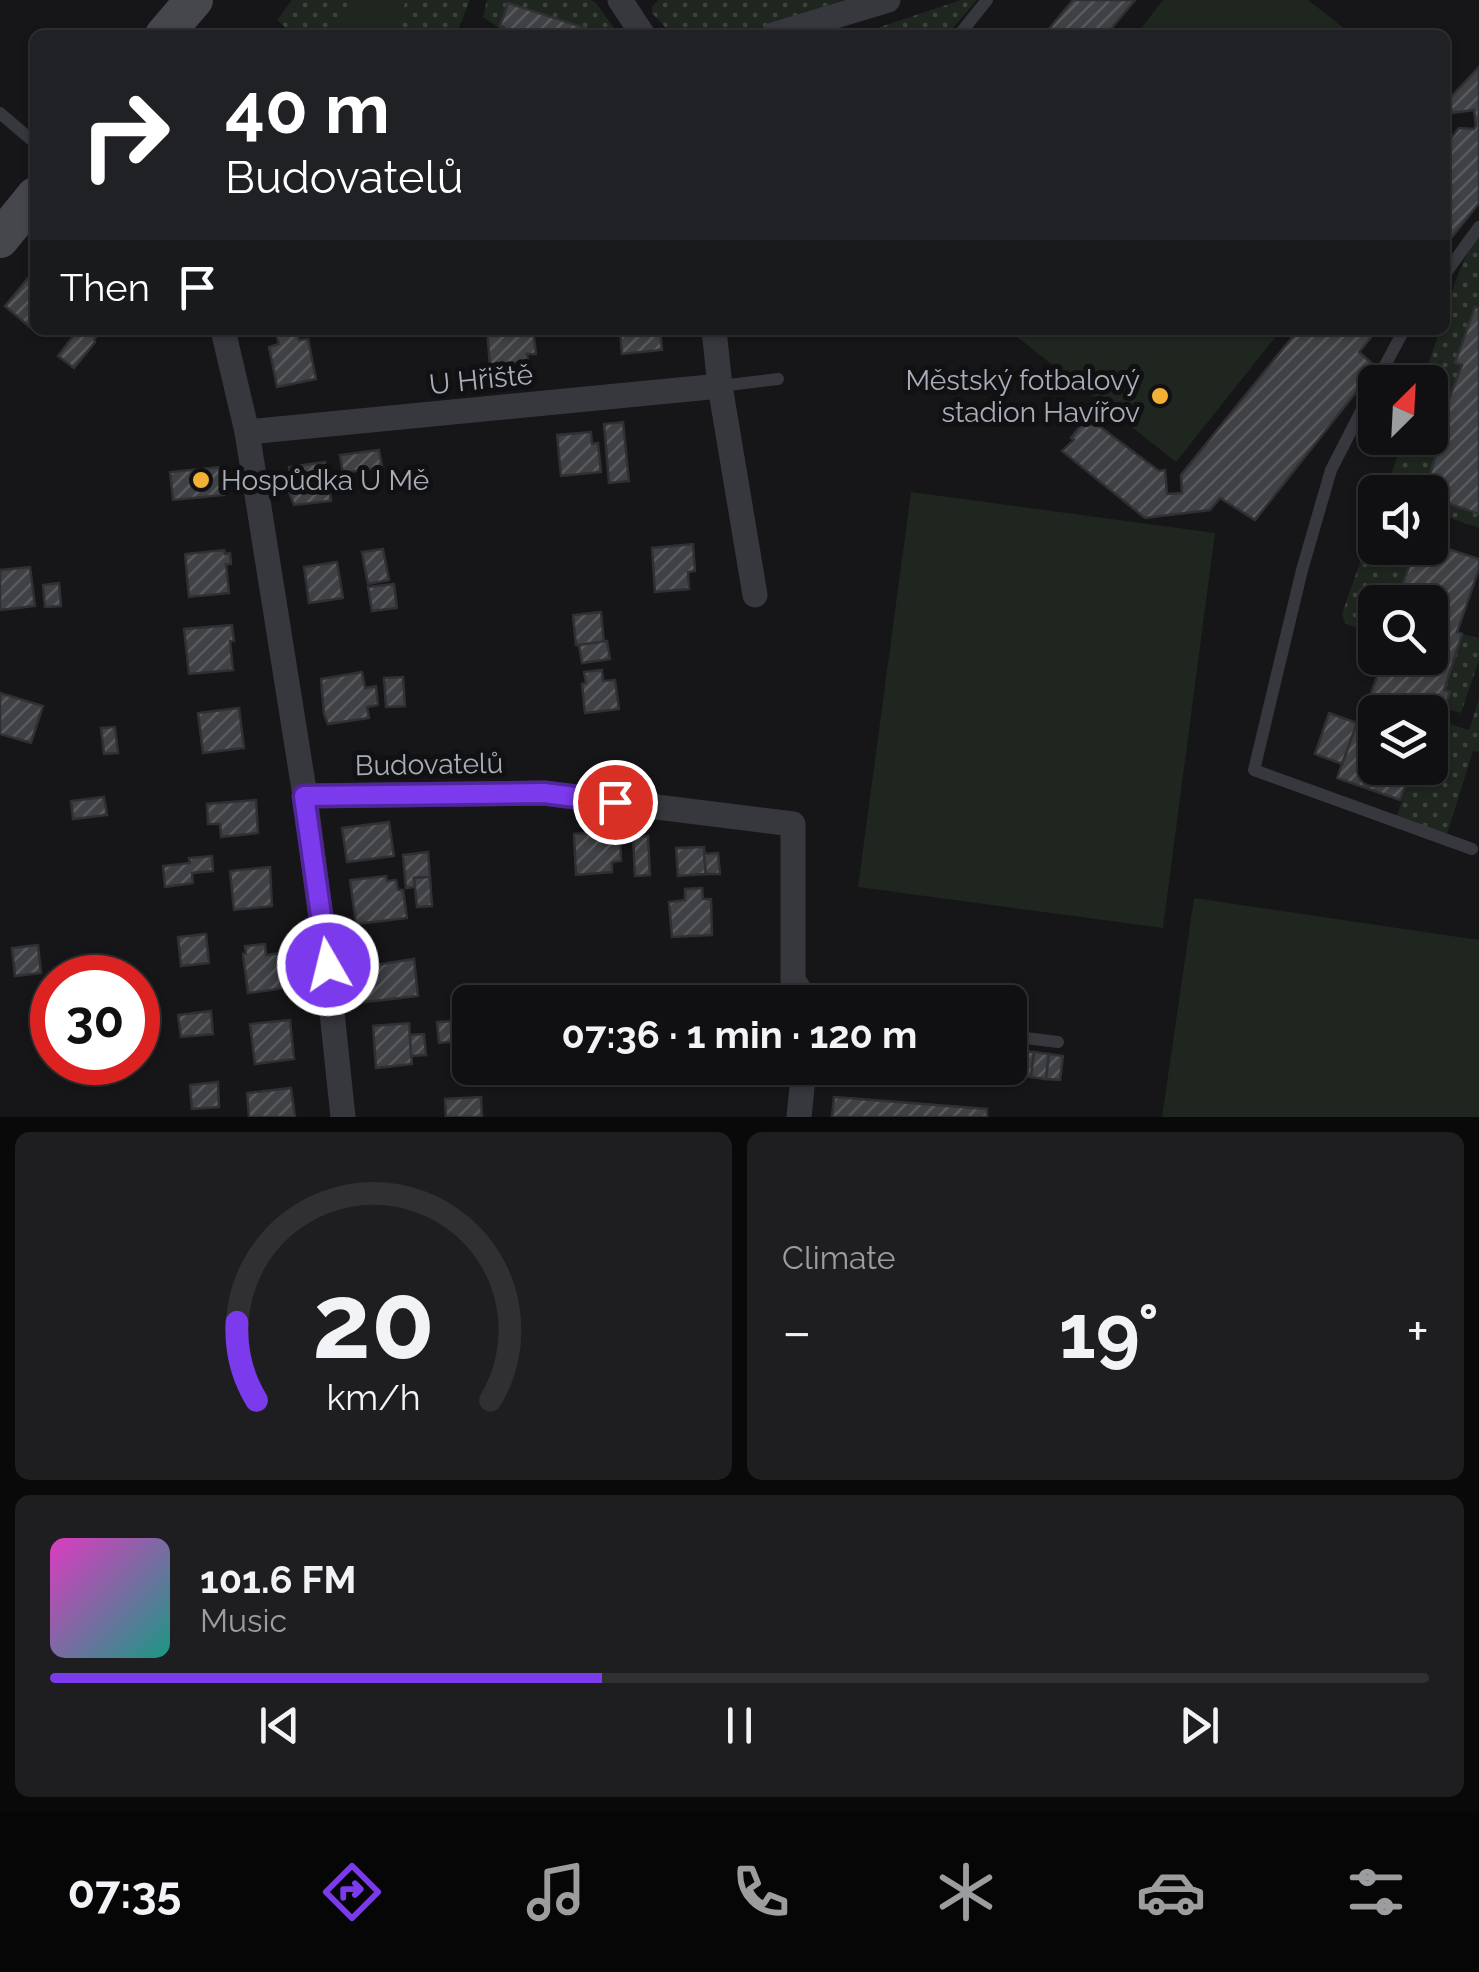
<!DOCTYPE html>
<html lang="en">
<head>
<meta charset="utf-8">
<style>
	:root { --surface:#101012; --page:#1e1e20; --text:#f1f3f6; --muted:#9c9d9f; --line:#303032; --accent:#7c3aed }
	body { margin:0; font-family:Raleway,sans-serif; background:var(--page); color:var(--text); height:100vh; display:flex; flex-direction:column; font-size:38px; white-space:nowrap }
	* { box-sizing:border-box; margin:0 }
	p { font-size:32px; color:var(--muted) }
	.icon { flex:none; width:55px; height:55px; fill:none; stroke:currentColor; stroke-width:2; stroke-linecap:round; stroke-linejoin:round }
	.map { position:relative; height:1117px; overflow:hidden }
	.sheet { display:flex; flex-direction:column; gap:15px; padding:15px; background:#09090a; flex:1 }
	.sheet>* { flex:none }
	.banner { position:absolute; left:30px; top:30px; width:1420px; height:305px; border-radius:15px; box-shadow:0 2px 8px #0004,0 0 0 2px var(--line); background:#202124; color:#fff; overflow:hidden }
	.needle { width:65px; rotate:24deg }
	.fabs { position:absolute; left:1358px; top:365px; display:grid; gap:20px }
	.fabs a { display:grid; place-items:center; width:90px; height:90px; border-radius:15px; background:var(--surface); box-shadow:0 2px 8px #0004,0 0 0 2px var(--line); font-size:50px }
	.speed { position:absolute; left:30px; top:955px; display:flex; gap:20px; font-size:50px; font-weight:700; text-align:center }
	.speed>* { display:grid; place-content:center; width:130px; height:130px; border-radius:50%; background:var(--surface); box-shadow:0 2px 8px #0004,0 0 0 2px var(--line); line-height:1 }
	.speed .limit { border:15px solid #d22; background:#fff; color:#111 }
	.pin { position:absolute; display:grid; place-items:center; width:85px; height:85px; color:#fff; margin:-42px; border:5px solid #fff; border-radius:50%; box-shadow:0 2px 10px #0007 }
	.me { position:absolute; width:110px; margin:-55px; rotate:352deg; stroke-linejoin:round; filter:drop-shadow(0 0 8px #0008) }
	.turn { display:flex; align-items:center; gap:35px; height:210px; padding:0 30px; font-size:45px }
	.turn .icon { width:130px; height:130px; stroke-width:2.5 }
	.turn b { display:block; font-size:70px; line-height:85px }
	.then { display:flex; align-items:center; height:95px; padding:0 30px; background:#0003; gap:20px; font-size:38px }
	.big { font-size:75px; font-weight:700; line-height:1.1 }
	.sheet .card { flex:1; display:flex; flex-direction:column; justify-content:center; gap:15px; min-width:0; padding:0 35px; border-radius:15px; background:var(--page) }
	.sheet .dial { align-items:center; gap:0 }
	.dial svg { height:260px; overflow:visible; fill:none; stroke:var(--line); stroke-width:7; stroke-linecap:round; text-anchor:middle }
	.dial text { fill:var(--text); stroke:none }
	.song { display:flex; align-items:center; gap:30px }
	.cover { width:120px; height:120px; border-radius:15px; background:linear-gradient(135deg,hsl(310 70% 55%),hsl(170 70% 35%)) }
	.played { height:10px; border-radius:5px; background:linear-gradient(90deg,var(--accent) 40%,var(--line) 40%) }
	.keys { display:flex; justify-content:space-around; direction:ltr }
	.heat { display:flex; justify-content:space-between; align-items:center; font-size:55px; direction:ltr }
	.sheet .tiles { flex:1; display:grid; gap:15px; grid-template-columns:1fr 1fr }
	.card:last-child { grid-column:span 2 }
	.trip { position:absolute; left:452px; top:985px; width:575px; height:100px; border-radius:15px; background:var(--surface); box-shadow:0 2px 8px #0004,0 0 0 2px var(--line); font-weight:700; line-height:100px; text-align:center }
	.dock { display:flex; height:160px; justify-content:space-around; align-items:center; background:#060607; color:var(--muted) }
	.dock .icon { width:70px; height:70px }
	.dock .active { color:var(--accent) }
	.dock b { font-size:45px; color:var(--text) }
	.map>svg:first-child { display:block }
	.grass { fill:url(#grass-dots) }
	.garden { fill:#1e261f }
	.building { fill:url(#building-hatch); stroke:#303034; stroke-width:2.5 }
	.lines { fill:none; stroke-linecap:round; stroke-linejoin:round }
	.lane { stroke:#37383d; stroke-width:12 }
	.street { stroke:#37383d; stroke-width:25 }
	.secondary { stroke:#45474d; stroke-width:38 }
	.route-casing { stroke:#51269a; stroke-width:25 }
	.route { stroke:#7c3aed; stroke-width:18 }
	.poi-dot { fill:#f2b134; stroke:#111113; stroke-width:4 }
	.labels { text-anchor:middle; stroke-width:10; stroke-linejoin:round; paint-order:stroke }
	.street-label { font-size:28px; fill:#a8adb8; stroke:#111113 }
	.poi-label { font-size:28px; fill:#a8adb8; stroke:#111113; text-anchor:end }
</style>
</head>
<body>
<div class="map">
<svg width="1479" height="1117" viewBox="0 0 1479 1117">
	<defs>
		<pattern id="grass-dots" width="8" height="8" patternUnits="userSpaceOnUse" patternTransform="scale(2.5)"><rect width="8" height="8" fill="#1e261f"/><path d="M2 2h.1M6 6h.1" fill="none" stroke="#3c433d" stroke-width="1.8" stroke-linecap="round"/></pattern>
		<pattern id="building-hatch" width="6" height="6" patternUnits="userSpaceOnUse" patternTransform="scale(2.5)"><rect width="6" height="6" fill="#404145"/><path d="M-1 1l2-2M0 6l6-6M5 7l2-2" fill="none" stroke="#595a5e"/></pattern>
	</defs>
	<rect width="100%" height="100%" fill="#161618"/>
	<g class="grass">
		<path d="M292,0H470L456,35H411L397,30L395,35H294L277,20Z"/>
		<path d="M487,0H591L596,3L619,35H501L502,30L483,17Z"/>
		<path d="M658,0H843L740,35H678L668,30L652,13V7Z"/>
		<path d="M961,0H977L947,35H856Z"/>
		<path d="M1479,231V308L1474,307L1456,362L1462,365L1441,420L1430,416V382H1422L1440,330H1445C1445,299 1464,258 1479,231Z"/>
		<path d="M1430,436L1442,439L1424,492H1385L1404,438H1430Z"/>
		<path d="M1430,497L1479,514V528L1430,511Z"/>
		<path d="M1375,520V548H1416L1396,602H1375V636L1345,623L1342,614Z"/>
		<path d="M1462,634L1479,638V660L1461,713L1444,708V690Z"/>
		<path d="M1479,699V752L1473,751L1447,834L1397,816L1412,768H1430V748L1440,721L1469,730Z"/>
	</g>
	<g class="garden">
		<path d="M349,0H406L395,35L337,33Z"/>
		<path d="M1163,0H1308L1353,35H1136Z"/>
		<path d="M1008,330H1281L1176,462Z"/>
		<path d="M911,492L1215,533L1163,928L858,887Z"/>
		<path d="M1194,898L1479,940V1117H1162Z"/>
	</g>
	<g class="building">
		<path d="M1073,0H1135L1106,35H1044Z"/>
		<path d="M508,3L588,29L592,31L590,35H501L504,27L500,26Z"/>
		<path d="M1479,67V203L1445,246V146L1459,128L1474,129L1476,126L1474,110L1452,113L1449,99Z"/>
		<path d="M33,272L35,274V330H41L38,334L5,306Z"/>
		<path d="M1475,307L1479,308V514L1430,497V492H1424L1447,422L1441,420L1462,365L1455,363Z"/>
		<path d="M78,330L100,331L94,340L95,342L74,368L58,356Z"/>
		<path d="M297,330L299,340L308,339L316,379L277,387L269,347L279,344L276,334Z"/>
		<path d="M487,330H533L536,354H527L528,362L490,366Z"/>
		<path d="M620,330H660L662,350L622,354Z"/>
		<path d="M1298,330H1330L1334,333L1337,330H1377L1359,352L1376,367L1255,520L1220,498L1210,510L1145,518L1062,451L1074,440L1071,438L1087,417L1159,471L1165,470L1167,494L1182,493L1181,475Z"/>
		<path d="M623,422L629,481L609,483L604,424Z"/>
		<path d="M591,432L592,444L598,443L601,472L561,476L557,435Z"/>
		<path d="M379,450L382,467L343,473L340,455Z"/>
		<path d="M325,462L331,501L294,505L289,492L291,484L289,467Z"/>
		<path d="M221,467L222,476L230,475L231,484L223,486L224,495L173,500L170,472Z"/>
		<path d="M1430,543L1479,559V569L1457,632L1462,634L1444,690L1450,692L1430,748V712H1375V768H1412L1400,800L1337,778L1357,723L1360,724L1380,669L1374,667L1377,658H1430V602H1396L1416,548H1430Z"/>
		<path d="M693,544L695,571L688,572L689,589L655,592L652,548Z"/>
		<path d="M383,549L389,580L368,584L362,552Z"/>
		<path d="M224,550L225,554L230,553L231,564H226L229,593L189,597L185,554Z"/>
		<path d="M337,562L343,598L309,603L304,567Z"/>
		<path d="M30,567L35,606L0,610V570Z"/>
		<path d="M59,583L61,606L45,607L43,585Z"/>
		<path d="M394,584L397,608L372,611L368,587Z"/>
		<path d="M601,612L604,642L576,645L573,615Z"/>
		<path d="M232,625L234,641H230L233,670L189,674L184,629Z"/>
		<path d="M607,641L610,659L582,663L579,645Z"/>
		<path d="M602,670L603,681L615,680L619,709L585,713L582,684L586,683L584,672Z"/>
		<path d="M362,672L365,688L376,686L378,705L367,707L369,718L328,724L324,714L321,679Z"/>
		<path d="M403,677L405,706L386,707L384,678Z"/>
		<path d="M0,693L43,706L31,743L0,734Z"/>
		<path d="M239,708L244,748L203,753L198,713Z"/>
		<path d="M1329,713L1357,723L1342,764L1315,754Z"/>
		<path d="M115,727L118,753L104,754L101,728Z"/>
		<path d="M104,797L107,815L73,819L71,801Z"/>
		<path d="M256,800L258,833L221,837L220,824H208L207,804Z"/>
		<path d="M389,822L394,856L347,862L342,828Z"/>
		<path d="M610,832H620L621,861L612,862V872L576,875L574,834Z"/>
		<path d="M648,836L650,875L635,876L633,837Z"/>
		<path d="M704,847L706,874L678,876L676,848Z"/>
		<path d="M428,852L430,877L414,878L415,887L406,888L403,855Z"/>
		<path d="M718,853L720,874H706L704,854Z"/>
		<path d="M212,856L213,871L192,873L193,883L165,887L163,866L190,863L189,858Z"/>
		<path d="M270,867L272,906L234,910L230,871Z"/>
		<path d="M386,876L387,881L396,880L398,890H403L407,918L356,924L350,880Z"/>
		<path d="M430,877L432,906L417,907L414,878Z"/>
		<path d="M702,888L703,899H711L712,935L672,937L669,902L685,900V889Z"/>
		<path d="M206,934L209,963L181,966L178,937Z"/>
		<path d="M265,944L266,955L282,953L286,988L248,993L243,954H246L245,946Z"/>
		<path d="M38,945L41,973L15,976L12,948Z"/>
		<path d="M414,959L418,996L365,1002L362,967Z"/>
		<path d="M211,1011L213,1034L181,1037L178,1015Z"/>
		<path d="M290,1020L294,1059L255,1064L250,1024Z"/>
		<path d="M457,1021L459,1041L439,1043L437,1022Z"/>
		<path d="M409,1023L412,1064L376,1068L373,1026Z"/>
		<path d="M424,1034L426,1055L411,1056L410,1035Z"/>
		<path d="M1010,1049L1019,1051L1017,1075L1003,1073V1068H1010Z"/>
		<path d="M1019,1051L1034,1052L1032,1077L1017,1075Z"/>
		<path d="M1034,1052L1049,1054L1046,1079L1031,1077Z"/>
		<path d="M1049,1054L1063,1056L1060,1080L1046,1079Z"/>
		<path d="M218,1082L219,1107L192,1109L190,1085Z"/>
		<path d="M291,1088L295,1117H249L247,1093Z"/>
		<path d="M481,1097L482,1117H446L445,1099Z"/>
		<path d="M834,1097L987,1109V1117H832Z"/>
	</g>
	<g class="lines">
		<g class="lane">
			<path d="M959,35L987,0"/>
			<path d="M0,113L35,143"/>
			<path d="M1445,274L1479,227"/>
			<path d="M1376,382L1404,330"/>
			<path d="M1375,384L1331,470L1302,570L1254,770L1472,849"/>
			<path d="M720,386L778,379"/>
			<path d="M1010,1036L1058,1042"/>
		</g>
		<g class="street">
			<path d="M620,0L643,35"/>
			<path d="M773,35L888,0"/>
			<path d="M223,330L247,432L305,796L327,965L343,1117"/>
			<path d="M714,330L720,386L755,595"/>
			<path d="M247,432L720,386"/>
			<path d="M305,796L544,793L793,824V980L807,1002"/>
			<path d="M799,1117L804,1068"/>
		</g>
		<g class="secondary">
			<path d="M164,35L194,0"/>
			<path d="M0,239L35,196"/>
		</g>
	</g>
	<g class="lines">
		<defs>
			<path id="route" d="M328,965L304,796L544,793L615,802"/>
		</defs>
		<use href="#route" class="route-casing"/>
		<use href="#route" class="route"/>
	</g>
	<g class="poi-dot">
		<circle cx="1160" cy="396" r="10"/>
		<circle cx="201" cy="480" r="10"/>
	</g>
	<g class="labels">
		<g class="street-label">
			<text transform="translate(481 379) rotate(-6)" y="10">U Hřiště</text>
			<text transform="translate(429 764) rotate(-1)" y="10">Budovatelů</text>
		</g>
		<g class="poi-label">
			<text x="1140" y="390">Městský fotbalový<tspan x="1140" dy="32">stadion Havířov</tspan></text>
			<text x="221" y="490" text-anchor="start">Hospůdka U Mě</text>
		</g>
	</g>
</svg>
<div class="fabs">
<a><svg class="needle" viewBox="-14 -14 28 28"><path d="M0-13l5 13h-10z" fill="#e53935"/><path d="M0 13l5-13h-10z" fill="#9c9d9f"/></svg></a>
<a><svg class="icon" aria-label="sound" viewBox="0 0 24 24"><path d="M4 9h4l5-4v14l-5-4H4zM17 9q2 3 0 6"/></svg></a>
<a><svg class="icon" aria-label="search" viewBox="0 0 24 24"><circle cx="10" cy="10" r="6"/><path d="M15 15l6 6"/></svg></a>
<a><svg class="icon" aria-label="layers" viewBox="0 0 24 24"><path d="M12 4l9 5-9 5-9-5zM3 14l9 5 9-5"/></svg></a>
</div>
<div class="speed"><div class="limit">30</div></div>
<div class="pin" style="left:615px;top:802px;background:#d93025"><svg class="icon" aria-label="arrive" viewBox="0 0 24 24"><path d="M6 21V4h12l-3 4 3 4H6"/></svg></div>
<svg class="me" style="left:328px;top:965px" viewBox="-20 -20 40 40"><circle r="17" fill="#7c3aed" stroke="#fff" stroke-width="3"/><path d="M0-11L8 9 0 5-8 9z" fill="#fff"/></svg>
<div class="trip">07:36 · 1 min · 120 m</div>
<div class="banner">
<div class="turn"><svg class="icon" aria-label="right" viewBox="0 0 24 24"><path d="M7 20v-9h11M14 6l5 5-5 5"/></svg><div><b>40 m</b>Budovatelů</div></div>
<div class="then">Then<svg class="icon" aria-label="arrive" viewBox="0 0 24 24"><path d="M6 21V4h12l-3 4 3 4H6"/></svg></div>
</div>
</div>
<section class="sheet">
<div class="tiles">
<div class="card dial"><svg viewBox="0 0 100 80">
<path d="M14 69A42 42 0 1 1 86 69"/>
<path d="M14 69A42 42 0 0 1 8 45" stroke="#7c3aed"/>
<text x="50" y="56" font-size="32" font-weight="700">20</text>
<text x="50" y="72" font-size="11">km/h</text>
</svg></div>
<div class="card"><p>Climate</p>
<div class="heat"><a>−</a><b class="big">19°</b><a>+</a></div>
</div>
<div class="card">
<div class="song"><i class="cover"></i><div><b>101.6 FM</b><p>Music</p></div></div>
<div class="played"></div>
<div class="keys"><svg class="icon" aria-label="previous" viewBox="0 0 24 24"><path d="M18 5L8 12l10 7zM5 5v14"/></svg><svg class="icon" aria-label="pause" viewBox="0 0 24 24"><path d="M8 5v14M16 5v14"/></svg><svg class="icon" aria-label="next" viewBox="0 0 24 24"><path d="M6 5l10 7-10 7zM19 5v14"/></svg></div>
</div>
</div>
</section>
<nav class="dock">
<b>07:35</b>
<svg class="icon active" aria-label="directions" viewBox="0 0 24 24"><path d="M12 3l9 9-9 9-9-9zM9 14v-3h6M13 9l2 2-2 2"/></svg>
<svg class="icon" aria-label="music" viewBox="0 0 24 24"><path d="M9 18V5l10-2v13"/><circle cx="6" cy="18" r="3"/><circle cx="16" cy="16" r="3"/></svg>
<svg class="icon" aria-label="phone" viewBox="0 0 24 24"><path d="M5 4h4l2 5-3 2q2 4 5 5l2-3 5 2v4C11 20 4 13 5 4z"/></svg>
<svg class="icon" aria-label="climate" viewBox="0 0 24 24"><path d="M12 3v18M4 7l16 10M4 17L20 7"/></svg>
<svg class="icon" aria-label="car" viewBox="0 0 24 24"><path d="M5 17H2v-5l4-1 3-4h7l3 4 3 1v5h-3M9 17h6M6 11h13"/><circle cx="7" cy="17" r="2"/><circle cx="17" cy="17" r="2"/></svg>
<svg class="icon" aria-label="filters" viewBox="0 0 24 24"><path d="M4 7h16M4 17h16"/><circle cx="9" cy="7" r="2"/><circle cx="15" cy="17" r="2"/></svg>
</nav>
</body>
</html>
